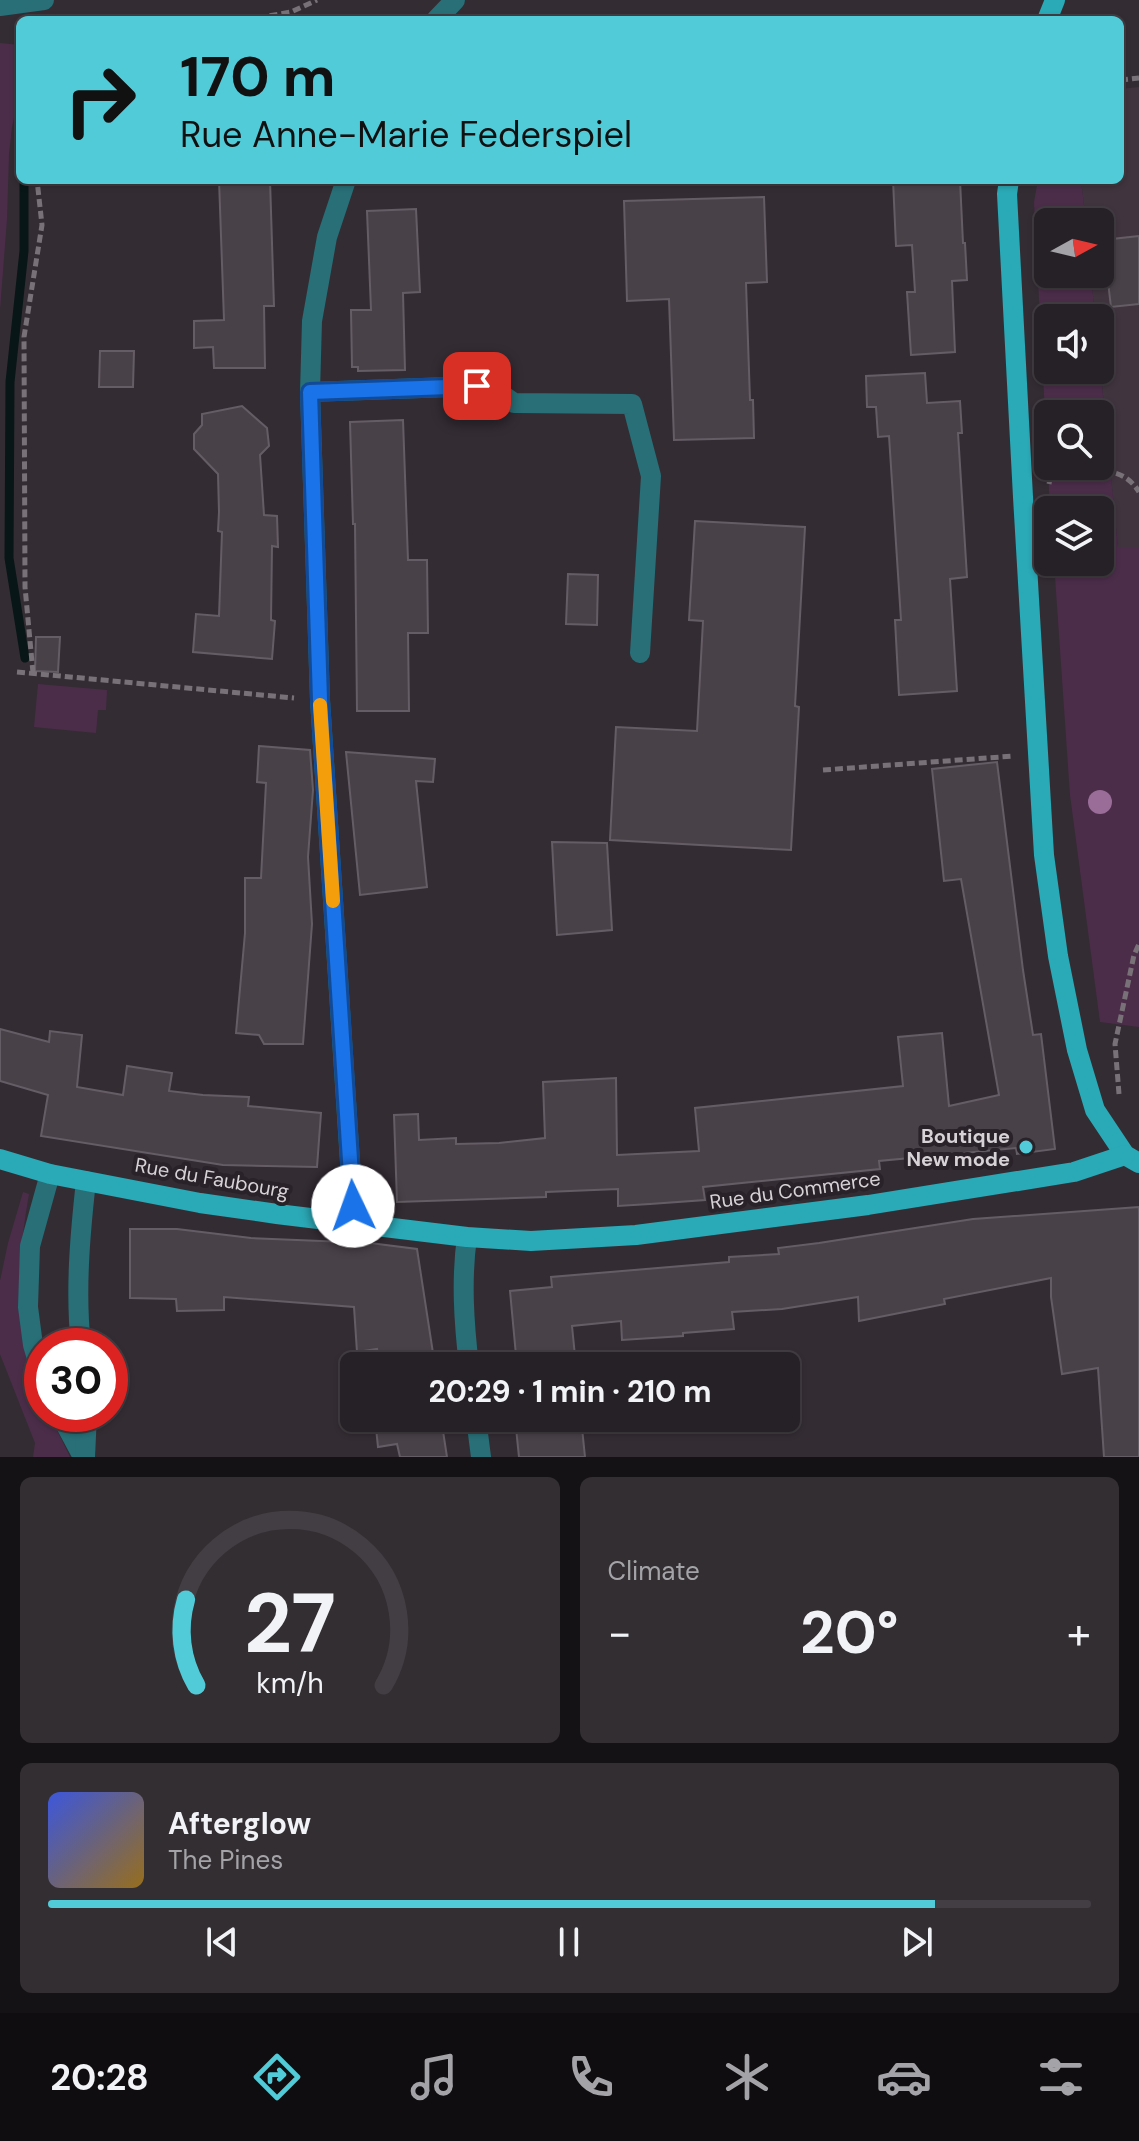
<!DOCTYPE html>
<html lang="en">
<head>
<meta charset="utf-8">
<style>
	:root { --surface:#262126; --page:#322e32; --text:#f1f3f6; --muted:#a4a3a7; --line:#423e43; --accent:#52cbd9 }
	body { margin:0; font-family:"DM Sans",sans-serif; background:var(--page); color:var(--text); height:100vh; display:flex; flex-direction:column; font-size:30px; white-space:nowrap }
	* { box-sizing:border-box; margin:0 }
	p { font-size:26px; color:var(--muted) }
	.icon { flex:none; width:44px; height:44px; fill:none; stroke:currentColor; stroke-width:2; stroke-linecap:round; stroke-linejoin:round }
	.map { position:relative; height:1457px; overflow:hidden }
	.side { display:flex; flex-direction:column; gap:20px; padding:20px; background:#151215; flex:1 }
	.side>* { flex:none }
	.top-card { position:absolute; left:16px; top:16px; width:1108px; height:168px; border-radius:12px; box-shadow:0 2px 6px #0004,0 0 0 2px var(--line); background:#52cbd9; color:#111; overflow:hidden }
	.needle { width:52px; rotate:82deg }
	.buttons { position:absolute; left:1034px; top:208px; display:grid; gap:16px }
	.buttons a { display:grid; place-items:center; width:80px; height:80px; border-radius:12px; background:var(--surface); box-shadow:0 2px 6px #0004,0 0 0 2px var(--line); font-size:40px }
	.speed { position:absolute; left:24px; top:1328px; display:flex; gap:16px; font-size:40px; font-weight:700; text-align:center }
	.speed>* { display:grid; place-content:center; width:104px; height:104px; border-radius:50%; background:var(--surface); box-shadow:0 2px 6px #0004,0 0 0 2px var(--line); line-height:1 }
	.speed .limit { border:12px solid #d22; background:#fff; color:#111 }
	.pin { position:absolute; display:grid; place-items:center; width:68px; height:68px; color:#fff; margin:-34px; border-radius:16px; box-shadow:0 4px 12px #0006 }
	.me { position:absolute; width:88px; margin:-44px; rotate:357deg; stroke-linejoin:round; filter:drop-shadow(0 0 6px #0008) }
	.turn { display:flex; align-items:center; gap:28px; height:168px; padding:0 32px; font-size:36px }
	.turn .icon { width:104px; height:104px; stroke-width:2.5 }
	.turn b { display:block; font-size:56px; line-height:68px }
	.big { font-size:60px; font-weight:700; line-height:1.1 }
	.side .widget { flex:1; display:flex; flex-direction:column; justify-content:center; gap:12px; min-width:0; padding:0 28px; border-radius:12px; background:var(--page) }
	.side .dial { align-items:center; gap:0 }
	.dial svg { height:208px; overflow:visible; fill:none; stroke:var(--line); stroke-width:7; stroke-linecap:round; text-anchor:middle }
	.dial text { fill:var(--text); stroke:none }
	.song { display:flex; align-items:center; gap:24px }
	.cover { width:96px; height:96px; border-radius:12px; background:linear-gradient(135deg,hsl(230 70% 55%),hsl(40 70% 35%)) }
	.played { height:8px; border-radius:4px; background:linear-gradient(90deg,var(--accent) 85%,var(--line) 85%) }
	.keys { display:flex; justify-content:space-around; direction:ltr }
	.heat { display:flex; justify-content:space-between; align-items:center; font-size:44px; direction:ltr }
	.side .tiles { flex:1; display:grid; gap:20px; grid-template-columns:1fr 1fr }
	.widget:last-child { grid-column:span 2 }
	.trip { position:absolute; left:340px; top:1352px; width:460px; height:80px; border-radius:12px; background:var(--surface); box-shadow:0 2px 6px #0004,0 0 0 2px var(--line); font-weight:700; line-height:80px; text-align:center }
	.tab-bar { display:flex; height:128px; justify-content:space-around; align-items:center; background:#0f0d0f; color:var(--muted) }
	.tab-bar .icon { width:56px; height:56px }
	.tab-bar .current { color:var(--accent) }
	.tab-bar b { font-size:36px; color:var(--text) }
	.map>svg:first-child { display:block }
	.built { fill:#40343f }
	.green { fill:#4b2d4a; fill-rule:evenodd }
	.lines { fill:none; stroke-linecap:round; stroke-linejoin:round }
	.stream { stroke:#081617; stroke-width:9 }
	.building { fill:#494148; stroke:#655d65; stroke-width:2 }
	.path { stroke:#787278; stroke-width:5; stroke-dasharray:8 4; stroke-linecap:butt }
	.minor { stroke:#286f77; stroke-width:20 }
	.major { stroke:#2aa9b6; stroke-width:20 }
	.tree { fill:#996d98 }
	.route-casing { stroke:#114b97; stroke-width:20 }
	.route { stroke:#1a73e8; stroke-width:14 }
	.slow { stroke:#f59e0b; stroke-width:14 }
	.poi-dot { fill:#52cbd9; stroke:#292229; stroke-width:3 }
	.labels { text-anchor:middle; stroke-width:8; stroke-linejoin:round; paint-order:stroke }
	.poi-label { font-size:20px; font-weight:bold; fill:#d6d2d6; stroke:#292229; text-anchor:end }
	.street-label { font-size:20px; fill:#d6d2d6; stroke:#292229 }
</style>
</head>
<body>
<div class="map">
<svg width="1139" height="1457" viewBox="0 0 1139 1457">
	<rect width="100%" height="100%" fill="#332c33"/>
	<path class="built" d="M1139,87V547L1118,548L1100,365V318H1095L1091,274H1100V222H1086L1081,180H1120V89Z"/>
	<g class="green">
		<path d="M0,43L20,45V91L12,127L9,154L7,219L0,310Z"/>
		<path d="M1038,180H1081L1086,222H1048V274H1091L1095,318H1048V370H1100V365L1118,547H1139V1027L1100,1022L1070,795L1054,562H1100V510H1050L1034,202ZM1100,414V466H1048V414Z"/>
		<path d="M38,684L107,690L106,710H98L96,733L34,727Z"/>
		<path d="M23,1192L29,1194C20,1247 14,1295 25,1348C29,1370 42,1392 42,1414H49L70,1457H33L35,1443L0,1354V1281L8,1243Z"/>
	</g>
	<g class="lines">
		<path class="stream" d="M24,180V251L10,382L9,558L25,658"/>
	</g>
	<g class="building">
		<path d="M219,180H270L274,306H264L265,368H214L213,347L194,348V321L224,320Z"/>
		<path d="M893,180H960L963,243H965L967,280L952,281L955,352L911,355L907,292H915L912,245L896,246Z"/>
		<path d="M764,197L767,282L746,283L750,400H753L754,438L674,440L669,299L627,301L624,201Z"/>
		<path d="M416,209L420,292L403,293L405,370L358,371V367H352L351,310H371L367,211Z"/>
		<path d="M1139,236V304L1111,307L1103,240Z"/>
		<path d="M100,351H134L133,387H99Z"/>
		<path d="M925,373L927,403L960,401L962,433H958L967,577L950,579L957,691L899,695L895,620H901L889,436L878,437L876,407H867L866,376Z"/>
		<path d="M242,406L267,428L269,446L260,455L264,515L277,516L278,547L272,546L271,620L275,621L272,659L193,652L196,614L219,616L222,532L218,531L219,512L218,474L194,449V434L202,425V414Z"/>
		<path d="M403,420L408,560H427L428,633H408L409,711H357L355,524H353L350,422Z"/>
		<path d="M695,521L805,527L795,706L799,707L791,850L610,840L616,727L697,731L703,621L689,620Z"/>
		<path d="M568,574L598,575L597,625L566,624Z"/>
		<path d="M36,637H60L58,672L35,671Z"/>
		<path d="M259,746L310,750L313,790L308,857L312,924L303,1044H264L259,1035L236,1033L245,933V878H261L266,783L257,782Z"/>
		<path d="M346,752L435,759L433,782L416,781L427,887L360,895Z"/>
		<path d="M997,762L1023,970L1033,1035L1041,1034L1055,1149L1017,1154L1016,1148L879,1161L880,1169L703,1187L705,1200L650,1204L618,1206V1189L546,1192V1197L397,1202L394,1115L418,1114L419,1140L456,1138V1144L499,1143L545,1138L543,1082L616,1078L617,1155L699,1151L695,1108L903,1086L898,1037L942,1033L949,1106L999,1095L961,879L944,881L932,769Z"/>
		<path d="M552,842L607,843L612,930L557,935Z"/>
		<path d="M0,1029L49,1042L50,1031L82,1035L77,1087L123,1095L127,1066L172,1073L169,1091L203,1095L249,1097L248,1106L321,1113L317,1167L223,1165L41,1136L48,1095L0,1081Z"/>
		<path d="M1139,1207V1457H1104L1098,1368L1062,1374L1051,1297V1278L944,1299L945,1304L859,1321L858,1297L782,1309L732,1312L734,1329L683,1333V1336L622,1340L621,1321L572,1326L576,1366H517L510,1291L552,1287L551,1277L729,1262V1257L779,1254L778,1248L819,1243L973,1219Z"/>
		<path d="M130,1229H177L251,1238L370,1243L417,1249L435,1366H380L377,1349L357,1352L354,1307L224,1297V1310L177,1311L176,1299L130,1298Z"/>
		<path d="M375,1418H441L447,1457H400L397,1444L378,1447Z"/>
		<path d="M515,1418H581L585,1457H519Z"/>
	</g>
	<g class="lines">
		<g class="path">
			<path d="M246,20L291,12L317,0"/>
			<path d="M1120,80L1139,78"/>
			<path d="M1049,484L1050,479C1081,474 1119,459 1139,492"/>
			<path d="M17,672L294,698"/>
			<path d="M33,673L25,587L24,337L42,225L37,180"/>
			<path d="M823,770L1014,756"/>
			<path d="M1119,1094L1115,1044L1134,955L1139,944"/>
		</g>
		<g class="minor">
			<path d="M0,6L44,0"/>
			<path d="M436,20L455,0"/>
			<path d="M346,180L327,237L312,321L310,392L320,700L354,1224"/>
			<path d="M310,392L477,386L495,390L514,403L632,404L651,476L640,653"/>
			<path d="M467,1237C461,1280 464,1323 469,1366"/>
			<path d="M81,1346C75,1292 80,1235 86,1181"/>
			<path d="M42,1375L33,1345L28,1307L30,1246L50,1174"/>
			<path d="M60,1414L83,1457"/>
			<path d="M476,1418L481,1457"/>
			<path d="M85,1457L87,1414"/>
		</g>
		<g class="major">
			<path d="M1047,20L1055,0"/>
			<path d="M1009,180L1007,194L1023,497L1044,855L1058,956L1077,1050L1095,1110L1125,1155L1139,1163"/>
			<path d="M0,1159L50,1174L200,1203L277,1214L467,1237L531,1241L636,1235L868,1205L1074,1172L1125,1155"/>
		</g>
	</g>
	<circle class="tree" cx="1100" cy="802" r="12"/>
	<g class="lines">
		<defs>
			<path id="route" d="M353,1206L320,700L310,392L477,386"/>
		</defs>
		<use href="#route" class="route-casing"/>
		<use href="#route" class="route"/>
		<path class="slow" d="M320,705L333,901"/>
	</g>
	<circle class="poi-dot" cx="1026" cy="1147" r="8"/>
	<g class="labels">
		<g class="poi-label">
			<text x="1010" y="1143">Boutique<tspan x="1010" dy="23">New mode</tspan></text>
		</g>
		<g class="street-label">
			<text transform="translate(212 1178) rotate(10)" y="7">Rue du Faubourg</text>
			<text transform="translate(795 1190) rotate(-8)" y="7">Rue du Commerce</text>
		</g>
	</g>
</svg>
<div class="buttons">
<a><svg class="needle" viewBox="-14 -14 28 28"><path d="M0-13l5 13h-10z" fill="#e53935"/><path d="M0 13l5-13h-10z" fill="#a4a3a7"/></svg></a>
<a><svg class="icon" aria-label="sound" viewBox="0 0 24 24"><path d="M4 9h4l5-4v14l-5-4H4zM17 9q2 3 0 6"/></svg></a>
<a><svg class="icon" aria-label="search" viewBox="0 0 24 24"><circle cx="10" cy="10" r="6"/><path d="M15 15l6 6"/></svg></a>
<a><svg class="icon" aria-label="layers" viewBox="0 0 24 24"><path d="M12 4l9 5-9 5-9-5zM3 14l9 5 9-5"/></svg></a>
</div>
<div class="speed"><div class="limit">30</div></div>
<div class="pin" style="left:477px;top:386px;background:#d93025"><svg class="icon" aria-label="arrive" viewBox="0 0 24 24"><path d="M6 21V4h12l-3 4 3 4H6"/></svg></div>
<svg class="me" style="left:353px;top:1206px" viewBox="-20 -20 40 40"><circle r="19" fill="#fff"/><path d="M0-13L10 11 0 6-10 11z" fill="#1a73e8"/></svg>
<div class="trip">20:29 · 1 min · 210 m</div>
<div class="top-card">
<div class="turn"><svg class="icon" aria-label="right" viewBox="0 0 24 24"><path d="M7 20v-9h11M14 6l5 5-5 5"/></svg><div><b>170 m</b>Rue Anne-Marie Federspiel</div></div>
</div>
</div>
<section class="side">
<div class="tiles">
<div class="widget dial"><svg viewBox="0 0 100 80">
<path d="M14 69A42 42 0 1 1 86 69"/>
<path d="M14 69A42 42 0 0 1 10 36" stroke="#52cbd9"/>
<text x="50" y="56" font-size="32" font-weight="700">27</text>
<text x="50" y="72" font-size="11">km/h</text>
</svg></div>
<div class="widget"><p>Climate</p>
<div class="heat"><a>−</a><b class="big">20°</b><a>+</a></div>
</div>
<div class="widget">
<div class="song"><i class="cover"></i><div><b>Afterglow</b><p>The Pines</p></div></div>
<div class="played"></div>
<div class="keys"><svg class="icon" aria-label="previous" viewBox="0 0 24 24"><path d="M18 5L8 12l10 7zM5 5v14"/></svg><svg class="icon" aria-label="pause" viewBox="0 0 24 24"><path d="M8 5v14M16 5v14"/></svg><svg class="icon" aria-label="next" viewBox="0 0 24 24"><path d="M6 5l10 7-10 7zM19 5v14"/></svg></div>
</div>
</div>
</section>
<nav class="tab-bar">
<b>20:28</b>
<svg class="icon current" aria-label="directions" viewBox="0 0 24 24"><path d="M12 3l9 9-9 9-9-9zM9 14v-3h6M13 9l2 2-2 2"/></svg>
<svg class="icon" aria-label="music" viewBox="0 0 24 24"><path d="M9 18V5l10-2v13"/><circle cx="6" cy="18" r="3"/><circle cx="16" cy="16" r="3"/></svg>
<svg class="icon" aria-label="phone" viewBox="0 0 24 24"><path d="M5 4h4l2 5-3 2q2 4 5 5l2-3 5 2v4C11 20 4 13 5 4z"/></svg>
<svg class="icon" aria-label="climate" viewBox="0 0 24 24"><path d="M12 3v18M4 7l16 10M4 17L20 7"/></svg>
<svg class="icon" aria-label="car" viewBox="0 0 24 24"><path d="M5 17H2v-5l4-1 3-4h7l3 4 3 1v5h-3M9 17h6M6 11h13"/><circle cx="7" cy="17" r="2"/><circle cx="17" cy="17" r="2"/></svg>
<svg class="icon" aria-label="filters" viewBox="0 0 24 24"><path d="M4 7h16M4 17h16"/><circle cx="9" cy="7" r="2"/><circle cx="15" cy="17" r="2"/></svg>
</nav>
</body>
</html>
